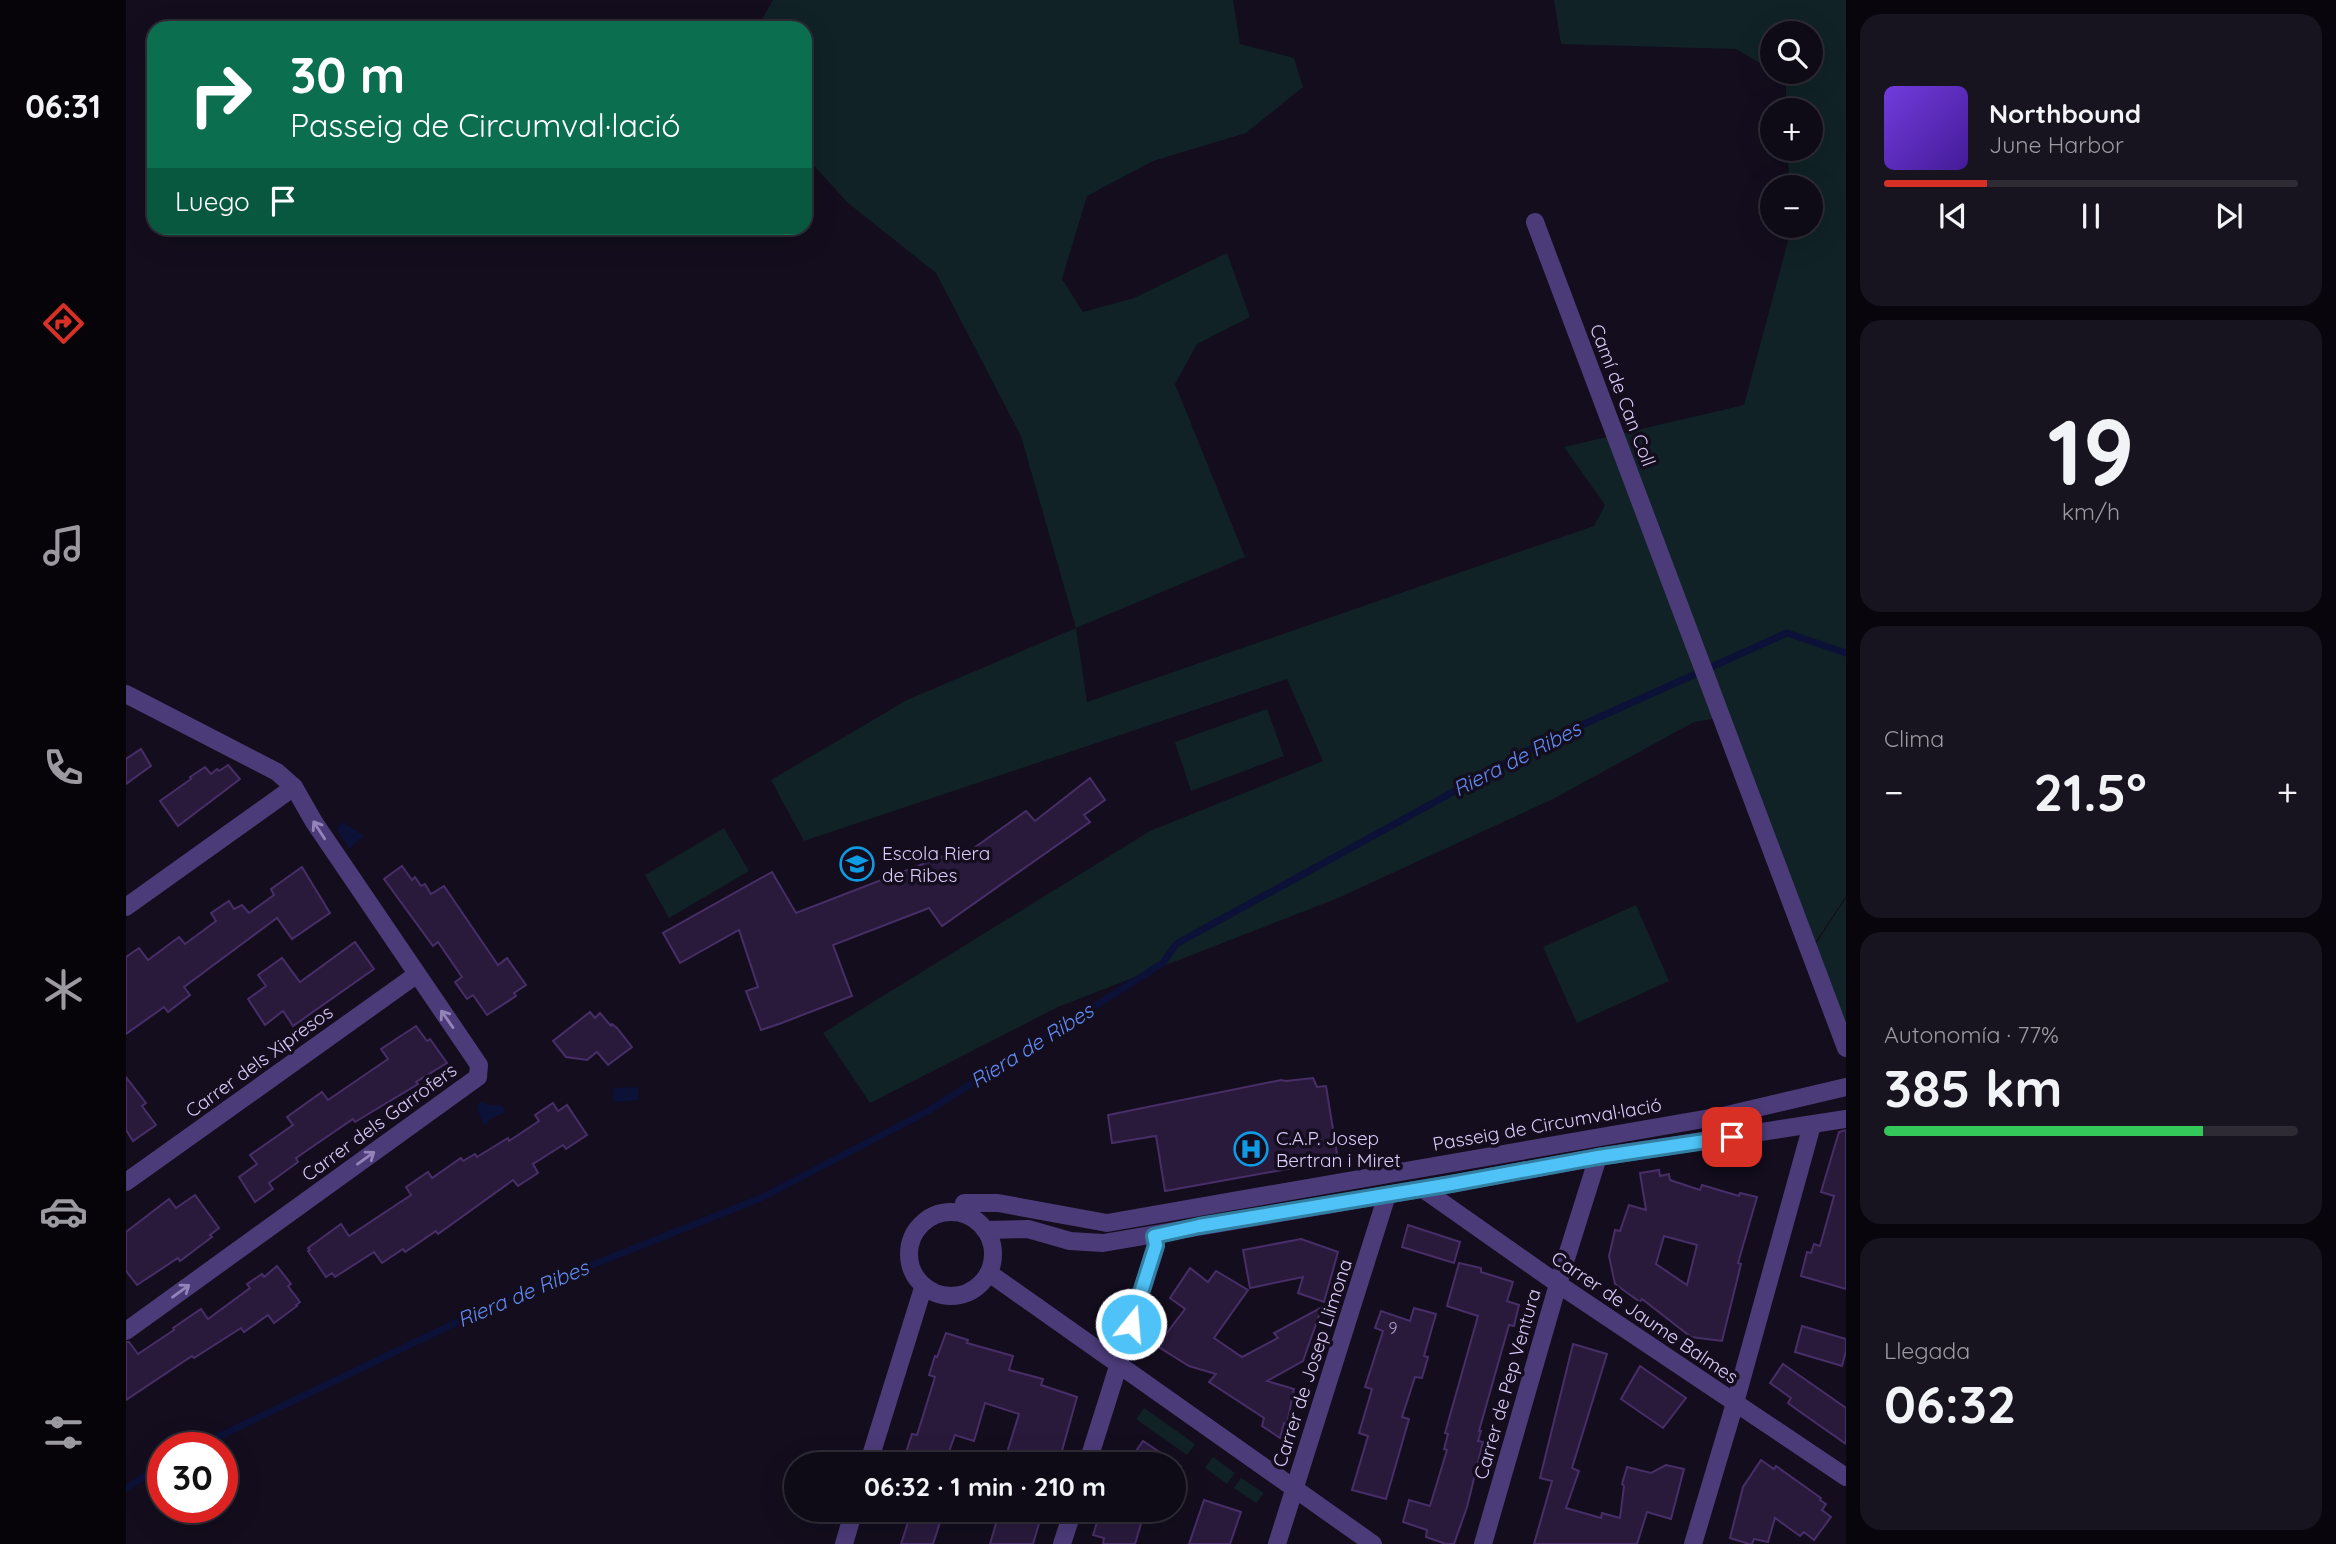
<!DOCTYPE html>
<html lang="es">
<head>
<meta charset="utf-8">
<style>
	:root { --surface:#0e0a16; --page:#17131f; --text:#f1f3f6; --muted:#9b9aa1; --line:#2e2b35; --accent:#d93025 }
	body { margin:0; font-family:Quicksand,sans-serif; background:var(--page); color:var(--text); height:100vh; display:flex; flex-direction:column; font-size:26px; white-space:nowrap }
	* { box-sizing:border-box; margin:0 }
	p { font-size:23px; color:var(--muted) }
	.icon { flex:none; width:38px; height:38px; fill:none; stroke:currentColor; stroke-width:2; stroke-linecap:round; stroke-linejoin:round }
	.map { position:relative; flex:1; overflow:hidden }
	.side { display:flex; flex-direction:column; gap:14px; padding:14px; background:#08060c; width:490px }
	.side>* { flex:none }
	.banner { position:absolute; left:21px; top:21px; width:665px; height:214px; border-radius:21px; box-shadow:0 7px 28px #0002,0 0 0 2px var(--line); background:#0b6e4f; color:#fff; overflow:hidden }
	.buttons { position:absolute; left:1634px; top:21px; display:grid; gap:14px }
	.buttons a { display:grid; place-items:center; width:63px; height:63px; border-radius:50%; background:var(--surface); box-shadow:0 7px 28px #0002,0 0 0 2px var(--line); font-size:35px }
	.speed { position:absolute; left:21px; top:1432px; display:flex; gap:14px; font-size:35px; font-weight:700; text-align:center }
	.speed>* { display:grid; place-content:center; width:91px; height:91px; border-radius:50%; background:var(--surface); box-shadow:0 7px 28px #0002,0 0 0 2px var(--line); line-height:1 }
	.speed .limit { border:10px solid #d22; background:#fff; color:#111 }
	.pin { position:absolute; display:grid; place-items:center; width:60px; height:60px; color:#fff; margin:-30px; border-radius:14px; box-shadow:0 4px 10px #0006 }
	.me { position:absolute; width:77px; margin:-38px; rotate:17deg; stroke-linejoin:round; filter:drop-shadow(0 0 5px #0008) }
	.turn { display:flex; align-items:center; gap:24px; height:147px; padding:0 28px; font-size:32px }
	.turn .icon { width:91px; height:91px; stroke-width:2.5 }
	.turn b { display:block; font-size:49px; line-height:60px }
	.then { display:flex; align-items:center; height:66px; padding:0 28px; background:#0003; gap:14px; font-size:26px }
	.big { font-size:52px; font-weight:700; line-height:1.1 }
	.side .tile { flex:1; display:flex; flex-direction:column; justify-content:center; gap:10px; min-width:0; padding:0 24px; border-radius:21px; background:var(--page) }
	.side .dial { align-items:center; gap:0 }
	.dial b { font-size:91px; line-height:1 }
	.song { display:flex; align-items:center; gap:21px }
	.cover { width:84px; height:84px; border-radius:10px; background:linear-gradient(135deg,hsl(260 70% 55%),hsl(260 70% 35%)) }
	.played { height:7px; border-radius:4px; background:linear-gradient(90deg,var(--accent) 25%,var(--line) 25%) }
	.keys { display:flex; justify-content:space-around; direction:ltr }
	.heat { display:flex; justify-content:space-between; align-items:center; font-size:38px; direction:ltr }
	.charge { height:10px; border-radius:5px; background:linear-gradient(90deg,#34c759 77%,var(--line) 0) }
	.trip { position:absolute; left:658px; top:1452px; width:402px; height:70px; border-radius:35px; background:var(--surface); box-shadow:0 7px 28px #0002,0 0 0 2px var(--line); font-weight:700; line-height:70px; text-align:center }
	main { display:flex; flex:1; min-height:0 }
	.tabs { display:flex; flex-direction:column; width:126px; justify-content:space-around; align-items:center; background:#060409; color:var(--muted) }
	.tabs .icon { width:49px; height:49px }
	.tabs .active { color:var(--accent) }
	.tabs b { font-size:32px; color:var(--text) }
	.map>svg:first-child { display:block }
	.green { fill:#102226 }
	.water { fill:#0c1137 }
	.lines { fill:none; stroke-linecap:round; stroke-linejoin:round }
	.stream { stroke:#0c1137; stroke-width:7 }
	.building { fill:#291a3c; stroke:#472e67; stroke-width:2; fill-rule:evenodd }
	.minor { stroke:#4c3b79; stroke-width:18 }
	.oneway { stroke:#9484ba }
	.route-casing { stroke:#337fa1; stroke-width:18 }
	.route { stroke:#4fc3f7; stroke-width:12 }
	.labels { text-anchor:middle; stroke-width:7; stroke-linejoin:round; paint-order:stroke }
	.number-label { font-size:16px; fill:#b0a0cc }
	.street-label { font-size:19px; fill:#ddccfc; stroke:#130d1d }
	.poi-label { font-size:19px; fill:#ddccfc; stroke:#130d1d; text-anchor:start }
	.water-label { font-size:21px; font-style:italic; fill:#618cf4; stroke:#130d1d }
</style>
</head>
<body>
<main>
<nav class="tabs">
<b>06:31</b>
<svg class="icon active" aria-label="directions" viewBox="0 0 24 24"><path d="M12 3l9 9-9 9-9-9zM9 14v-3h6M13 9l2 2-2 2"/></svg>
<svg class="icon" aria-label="music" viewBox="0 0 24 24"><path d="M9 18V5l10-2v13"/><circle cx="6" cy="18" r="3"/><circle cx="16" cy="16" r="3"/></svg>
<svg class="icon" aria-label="phone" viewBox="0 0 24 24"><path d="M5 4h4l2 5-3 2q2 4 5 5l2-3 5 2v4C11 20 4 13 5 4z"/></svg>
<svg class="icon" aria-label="climate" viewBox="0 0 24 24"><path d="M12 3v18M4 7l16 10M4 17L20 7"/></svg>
<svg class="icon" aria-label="car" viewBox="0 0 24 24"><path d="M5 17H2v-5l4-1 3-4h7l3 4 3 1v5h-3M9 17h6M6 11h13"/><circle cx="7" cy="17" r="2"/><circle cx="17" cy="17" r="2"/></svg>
<svg class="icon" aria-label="filters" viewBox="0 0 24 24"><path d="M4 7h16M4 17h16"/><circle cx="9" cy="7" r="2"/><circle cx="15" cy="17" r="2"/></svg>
</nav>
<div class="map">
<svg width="1720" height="1544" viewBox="0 0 1720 1544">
	<rect width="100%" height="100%" fill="#130d1d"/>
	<g class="green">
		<path d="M647,0H1107L1114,44L1168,58L1177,87L1120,133L1027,161L961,196L936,279L957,312L1008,298L1101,253L1124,317L1071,344L1049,384L1119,557L950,628L961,702L1468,526L1479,505L1438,447L1618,405L1666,226H1685V187H1664L1661,149H1685V110H1660V79L1648,72H1685V33H1647V71L1610,49L1435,44L1428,0H1720V896L1688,944L1604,716L1568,722L1427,799L1212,898L932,1007L744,1103L697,1033L1024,831L1197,761L1161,679L678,841L645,780L781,700L950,628L895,436L810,273L722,203L679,156V28H631Z"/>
		<path d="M1141,709L1158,756L1065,791L1049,742Z"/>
		<path d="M598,828L623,871L543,918L519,875Z"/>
		<path d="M1720,898V1026L1689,945Z"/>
		<path d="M1510,905L1543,981L1451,1023L1417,947Z"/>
		<path d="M1018,1408L1069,1444L1061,1455L1010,1419Z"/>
		<path d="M1087,1457L1109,1473L1101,1484L1079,1468Z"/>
		<path d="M1115,1478L1138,1493L1130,1503L1108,1488Z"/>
	</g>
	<g class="water">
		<path d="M216,822L238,836L223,849L211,829Z"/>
		<path d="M512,1087L513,1100L488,1102L487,1088Z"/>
		<path d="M355,1102L364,1105H375L379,1110L378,1113L364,1119L360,1125L357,1124L350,1106Z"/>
	</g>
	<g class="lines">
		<g class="stream">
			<path d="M71,1447L373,1302L635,1198L802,1111L1037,963L1050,944L1418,742L1661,633L1720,653"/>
			<path d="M0,1488L37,1465"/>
		</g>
	</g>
	<g class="building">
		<path d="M15,749L25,766L0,784V759Z"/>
		<path d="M102,765L114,779L52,826L34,801L65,779L64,777L79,767L85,774L91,769L93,771Z"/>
		<path d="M964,778L979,800L958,815L964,822L816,926L803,908L707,945L726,996L653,1024L635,1030L620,991L632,987L613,930L554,963L537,933L646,872L670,913L825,853L828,862L900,811L909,821Z"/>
		<path d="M276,866L286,880L289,877L295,886L299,884L305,894L318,886L372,965L381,958L400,985L388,993L390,996L361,1015L347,995L341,999L329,982L336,977L312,942L307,946L258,879Z"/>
		<path d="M176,867L204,913L166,939L151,918L58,987L64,995L42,1012L38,1007L0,1034V957L13,948L22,960L53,937L59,944L90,921L85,913L103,901L108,909L116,905L123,913L148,895L145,889Z"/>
		<path d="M229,942L248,969L167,1026L157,1011L139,1025L122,999L140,986L132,975L156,958L174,982Z"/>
		<path d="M464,1012L469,1018L474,1013L485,1026L486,1024L491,1028L506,1047L482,1065L471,1052L461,1060L440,1057L427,1041Z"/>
		<path d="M290,1026L301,1041L304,1039L321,1063L290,1082L292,1084L229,1122L227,1119L170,1158L172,1162L143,1183L147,1189L129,1202L113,1177L131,1164L124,1155L167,1125L161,1117L196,1092L202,1100L262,1059L255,1049Z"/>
		<path d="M0,1077L20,1103L16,1106L30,1125L7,1141L0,1130Z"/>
		<path d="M1187,1078L1191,1087L1200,1086L1212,1160L1039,1191L1030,1136L986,1143L982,1115L1155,1080L1160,1081Z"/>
		<path d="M427,1103L432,1111L441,1105L461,1135L440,1149L437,1145L407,1164L412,1173L392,1186L387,1180L312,1234L310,1231L279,1252L277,1249L256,1263L248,1252L209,1277L206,1273L200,1277L182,1251L184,1250L182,1248L215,1224L223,1236L285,1195L280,1187L302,1172L306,1178L335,1158L337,1161L349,1154L351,1157L382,1138L383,1141L413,1121L409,1115Z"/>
		<path d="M1720,1130V1289L1675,1276L1681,1252L1685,1253L1688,1244L1694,1246L1708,1196L1695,1192L1713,1132Z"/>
		<path d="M1533,1170L1534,1176L1543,1174L1544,1180L1574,1190L1576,1185L1613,1196L1614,1193L1631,1197L1612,1263L1615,1264L1596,1341L1565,1337L1516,1299L1514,1302L1489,1284L1483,1256L1489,1230L1494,1231L1503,1205L1520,1210L1514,1173ZM1538,1236L1571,1245L1561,1285L1530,1264Z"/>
		<path d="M69,1195L93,1228L84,1235L86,1237L54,1261L52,1258L11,1285L0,1271V1232L43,1199L50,1208Z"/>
		<path d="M1282,1225L1334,1242L1328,1263L1276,1247Z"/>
		<path d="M1175,1239L1212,1252L1198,1302L1172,1293L1177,1277L1124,1288L1117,1250Z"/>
		<path d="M1333,1263L1355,1268V1272L1387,1282L1381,1301L1393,1305L1388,1326L1383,1325L1353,1431H1355L1352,1441L1357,1442L1341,1507L1328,1544H1320L1300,1537L1301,1530L1277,1522L1283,1500L1304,1506L1321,1450L1318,1449L1322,1434L1319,1433L1352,1316L1321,1306Z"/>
		<path d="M151,1266L165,1284L162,1286L174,1302L170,1305L171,1306L148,1323L142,1315L118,1332L115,1328L68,1358L66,1356L0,1400V1342H3L12,1354L48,1330L47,1328L75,1309L82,1319L124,1288L121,1284L136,1274L138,1277Z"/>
		<path d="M1064,1268L1082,1282L1090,1271L1122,1290L1088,1338L1116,1357L1152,1338L1148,1333L1196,1307L1177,1361L1141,1381L1168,1389L1161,1424L1158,1423L1154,1438L1136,1426L1138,1418L1083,1382L1090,1374L1063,1366L1031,1346L1059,1309L1044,1298Z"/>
		<path d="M1288,1308L1310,1314L1298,1356L1302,1357L1296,1378L1289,1377L1276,1417L1283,1419L1260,1499L1226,1490L1242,1436L1233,1433L1246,1389L1239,1387L1257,1331L1249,1328L1255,1311L1284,1321Z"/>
		<path d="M1676,1326L1720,1339V1351L1716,1366L1669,1352Z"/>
		<path d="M820,1333L842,1340L841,1343L887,1356L883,1370L917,1379L915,1385L951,1397L932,1465H905L880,1456L893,1414L859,1403L848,1441L829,1435L818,1465H776L786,1434L791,1435L809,1377L803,1375L809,1356L811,1357Z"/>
		<path d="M1447,1344L1481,1354L1446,1468L1453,1471L1440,1508L1475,1518L1476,1513L1494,1518L1498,1486L1496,1484L1501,1467L1525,1473L1540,1465L1558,1469L1545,1519L1521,1512L1511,1544H1408L1426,1481L1414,1478Z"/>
		<path d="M1657,1364L1720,1408V1444L1670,1409L1662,1403L1665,1398L1644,1383Z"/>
		<path d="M1514,1366L1560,1398L1537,1428L1495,1399Z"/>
		<path d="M1017,1441L1053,1465H1000Z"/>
		<path d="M1635,1460L1648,1469L1650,1466L1695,1498L1694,1500L1700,1504L1696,1510L1705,1517L1688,1540L1678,1532L1674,1536L1649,1518L1642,1542L1628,1539L1626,1544H1623L1604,1538L1617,1487Z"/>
		<path d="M1078,1500L1115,1512L1104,1544H1063Z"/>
		<path d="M786,1510H818L807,1544H775Z"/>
		<path d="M874,1510H917L907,1544H864Z"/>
		<path d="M975,1510H1019L1009,1544H977L978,1538L967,1535Z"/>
	</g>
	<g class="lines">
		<g class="minor">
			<path d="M1409,222L1720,1048"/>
			<path d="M0,694L151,772L168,787L188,822L353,1065L352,1077L0,1331"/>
			<path d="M0,907L168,787"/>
			<path d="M0,1182L290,975"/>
			<path d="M1297,1189L1432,1284L1720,1477"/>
			<path d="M838,1203H872L981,1223L1601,1115L1720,1087"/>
			<circle cx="825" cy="1254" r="42"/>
			<path d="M859,1230L902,1229L944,1241L977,1243L1325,1184L1472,1157L1720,1119"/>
			<path d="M863,1273L1247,1544"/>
			<path d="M742,1465L797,1288"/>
			<path d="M961,1465L1030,1246L1028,1236"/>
			<path d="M718,1544L728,1510"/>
			<path d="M936,1544L947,1510"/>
			<path d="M1151,1544L1261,1195"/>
			<path d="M1357,1544L1432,1284L1472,1157"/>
			<path d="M1567,1544L1609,1403L1686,1125"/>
		</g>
	</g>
	<defs><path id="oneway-shaft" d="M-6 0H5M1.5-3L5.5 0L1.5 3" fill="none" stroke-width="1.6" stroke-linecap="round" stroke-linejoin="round" transform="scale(1.75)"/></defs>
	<g class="oneway">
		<use href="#oneway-shaft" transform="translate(193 830) rotate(-123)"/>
		<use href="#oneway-shaft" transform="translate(321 1019) rotate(-125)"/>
		<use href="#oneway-shaft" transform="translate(240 1158) rotate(-36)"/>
		<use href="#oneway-shaft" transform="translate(55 1291) rotate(-36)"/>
	</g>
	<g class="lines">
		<defs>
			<path id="route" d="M1005,1324L1030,1245L1028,1236L1073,1226L1325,1184L1472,1157L1606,1137"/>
		</defs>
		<use href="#route" class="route-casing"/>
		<use href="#route" class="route"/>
	</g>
	<defs>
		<symbol id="school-ring" viewBox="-11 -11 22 22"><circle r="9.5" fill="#130d1d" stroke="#0f9be4" stroke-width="1.5"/><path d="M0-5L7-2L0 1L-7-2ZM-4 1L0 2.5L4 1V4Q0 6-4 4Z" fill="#0f9be4"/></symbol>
		<symbol id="hospital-ring" viewBox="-11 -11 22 22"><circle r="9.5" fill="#130d1d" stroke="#0f9be4" stroke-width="1.5"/><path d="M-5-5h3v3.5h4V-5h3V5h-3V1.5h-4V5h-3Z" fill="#0f9be4"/></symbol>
	</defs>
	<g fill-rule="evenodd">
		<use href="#school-ring" x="712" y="845" width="38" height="38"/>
		<use href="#hospital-ring" x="1106" y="1130" width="38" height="38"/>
	</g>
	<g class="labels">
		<g class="number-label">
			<text x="1267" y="1334">9</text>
		</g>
		<g class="street-label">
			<text transform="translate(1497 395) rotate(69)" y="7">Camí de Can Coll</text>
			<text transform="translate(133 1061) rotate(-36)" y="7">Carrer dels Xipresos</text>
			<text transform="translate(253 1122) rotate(-36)" y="7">Carrer dels Garrofers</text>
			<text transform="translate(1421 1124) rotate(-10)" y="7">Passeig de Circumval·lació</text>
			<text transform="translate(1519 1317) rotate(34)" y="7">Carrer de Jaume Balmes</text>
			<text transform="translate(1186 1363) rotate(-72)" y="7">Carrer de Josep Llimona</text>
			<text transform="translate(1381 1384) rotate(-74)" y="7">Carrer de Pep Ventura</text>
		</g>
		<g class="poi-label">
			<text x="756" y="860">Escola Riera<tspan x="756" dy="22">de Ribes</tspan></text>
			<text x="1150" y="1145">C.A.P. Josep<tspan x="1150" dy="22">Bertran i Miret</tspan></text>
		</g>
		<g class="water-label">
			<text transform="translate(1391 759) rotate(-27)" y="7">Riera de Ribes</text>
			<text transform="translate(906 1046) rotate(-32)" y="7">Riera de Ribes</text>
			<text transform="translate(397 1294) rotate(-23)" y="7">Riera de Ribes</text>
		</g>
	</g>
</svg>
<div class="buttons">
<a><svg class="icon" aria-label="search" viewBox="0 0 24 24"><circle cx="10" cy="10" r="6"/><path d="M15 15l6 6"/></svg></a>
<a>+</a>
<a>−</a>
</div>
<div class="speed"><div class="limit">30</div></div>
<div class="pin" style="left:1606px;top:1137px;background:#d93025"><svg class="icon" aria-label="arrive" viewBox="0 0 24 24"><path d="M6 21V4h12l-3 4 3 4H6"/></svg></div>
<svg class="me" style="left:1005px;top:1324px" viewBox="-20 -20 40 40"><circle r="17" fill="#4fc3f7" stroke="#fff" stroke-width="3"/><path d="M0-11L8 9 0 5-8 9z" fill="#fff"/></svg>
<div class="trip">06:32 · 1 min · 210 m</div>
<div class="banner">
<div class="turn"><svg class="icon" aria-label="right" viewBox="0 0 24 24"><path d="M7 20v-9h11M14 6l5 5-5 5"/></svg><div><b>30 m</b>Passeig de Circumval·lació</div></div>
<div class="then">Luego<svg class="icon" aria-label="arrive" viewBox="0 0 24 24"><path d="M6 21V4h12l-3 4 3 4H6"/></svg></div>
</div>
</div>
<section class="side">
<div class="tile">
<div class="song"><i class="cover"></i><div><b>Northbound</b><p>June Harbor</p></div></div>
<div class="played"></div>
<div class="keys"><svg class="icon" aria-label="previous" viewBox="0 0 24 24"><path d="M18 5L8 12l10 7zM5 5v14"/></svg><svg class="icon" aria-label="pause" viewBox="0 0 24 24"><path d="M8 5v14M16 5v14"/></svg><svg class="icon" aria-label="next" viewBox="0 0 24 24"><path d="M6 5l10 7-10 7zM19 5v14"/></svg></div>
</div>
<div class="tile dial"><b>19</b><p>km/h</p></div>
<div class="tile"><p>Clima</p>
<div class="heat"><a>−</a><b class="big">21.5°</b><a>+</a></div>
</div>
<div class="tile"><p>Autonomía · 77%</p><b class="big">385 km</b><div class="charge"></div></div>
<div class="tile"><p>Llegada</p><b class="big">06:32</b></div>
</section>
</main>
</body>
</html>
